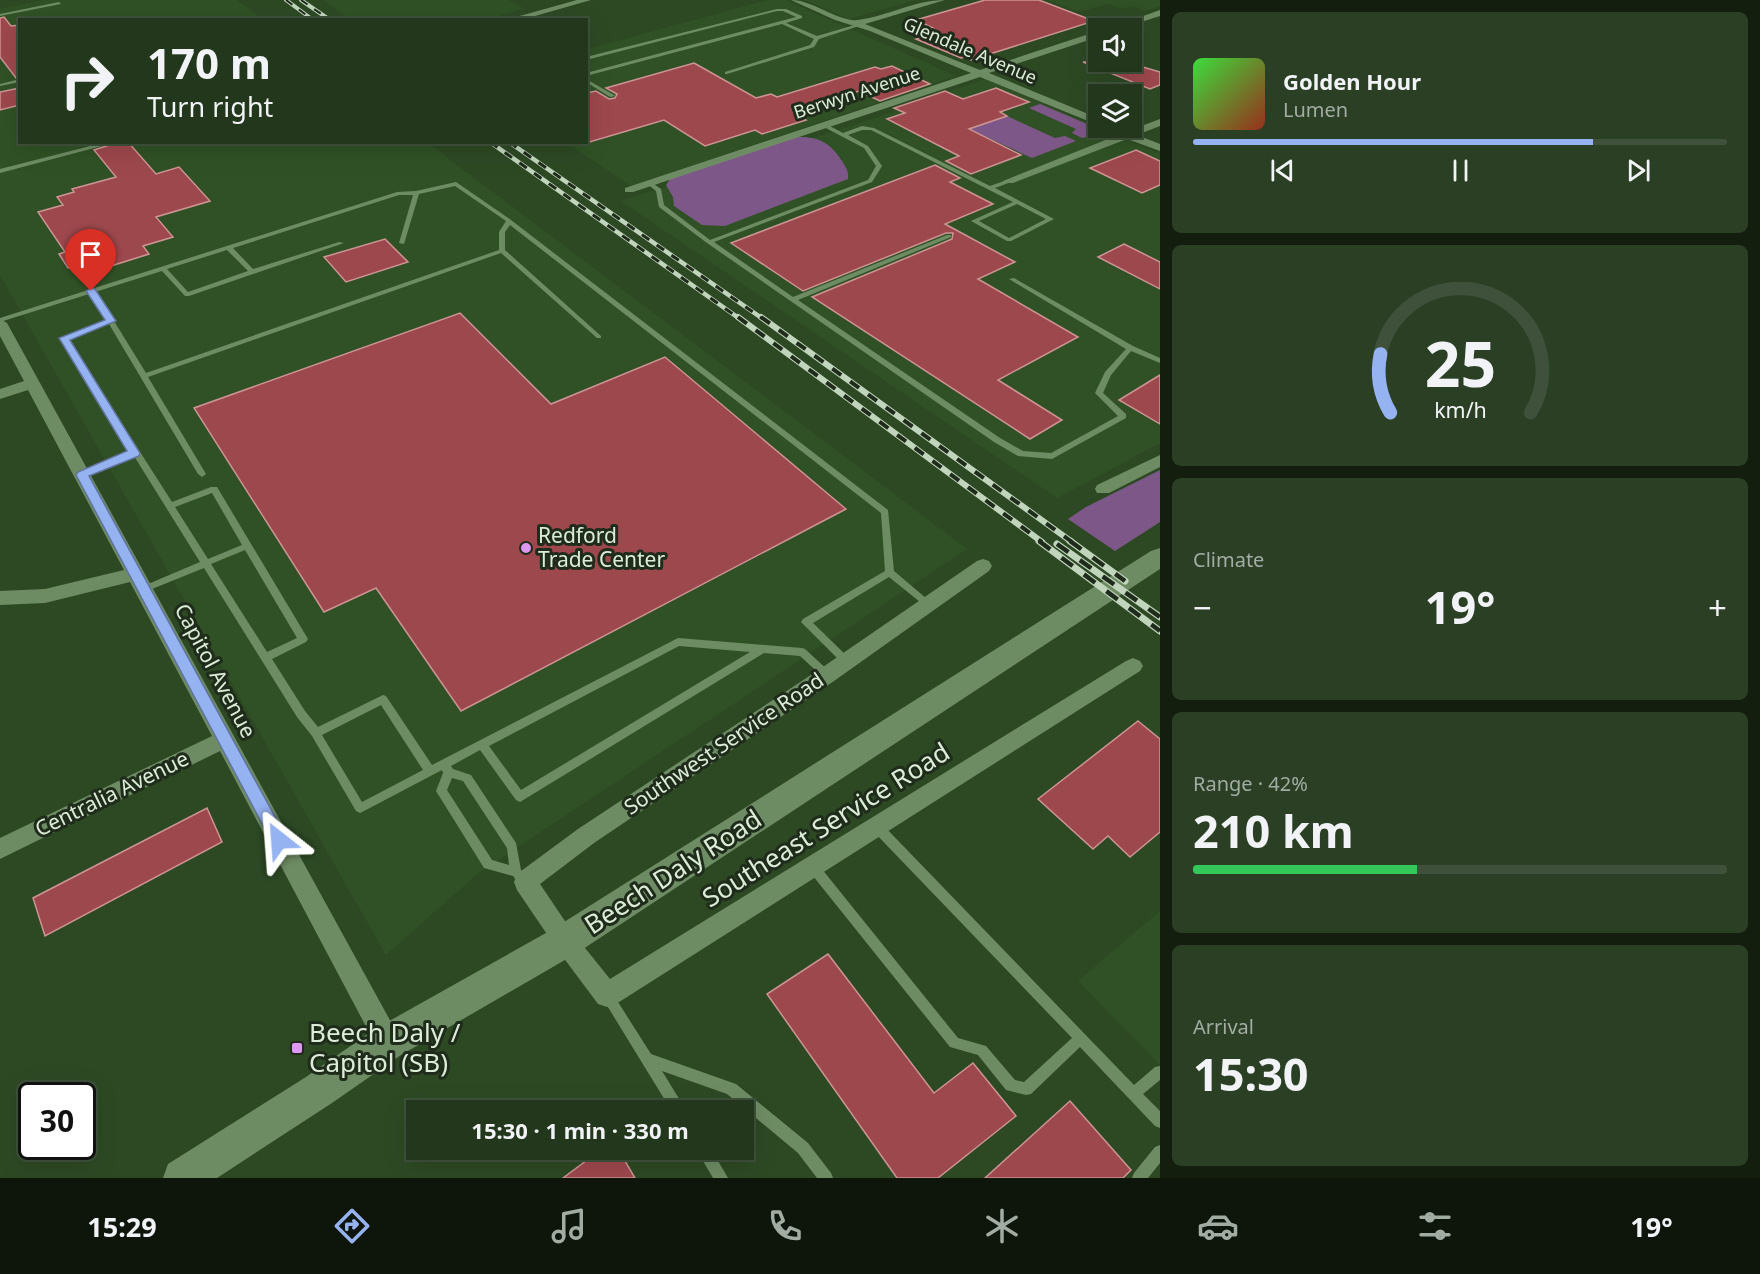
<!DOCTYPE html>
<html lang="en">
<head>
<meta charset="utf-8">
<style>
	:root { --surface:#22371b; --page:#2a3f24; --text:#f1f3f6; --muted:#a2aca3; --line:#3f513a; --accent:#95b2f1 }
	body { margin:0; font-family:"Noto Sans",sans-serif; background:var(--page); color:var(--text); height:100vh; display:flex; flex-direction:column; font-size:22px; white-space:nowrap }
	* { box-sizing:border-box; margin:0 }
	p { font-size:20px; color:var(--muted) }
	.icon { flex:none; width:33px; height:33px; fill:none; stroke:currentColor; stroke-width:2; stroke-linecap:round; stroke-linejoin:round }
	.map { position:relative; flex:1; overflow:hidden }
	.panel { display:flex; flex-direction:column; gap:12px; padding:12px; background:#131e0f; width:600px }
	.panel>* { flex:none }
	.top-card { position:absolute; left:18px; top:18px; width:570px; height:126px; border-radius:0px; box-shadow:0 6px 24px #0002,0 0 0 2px var(--line); background:#22371b; color:var(--text); overflow:hidden }
	.tools { position:absolute; left:1088px; top:18px; display:grid; gap:12px }
	.tools a { display:grid; place-items:center; width:54px; height:54px; border-radius:0px; background:var(--surface); box-shadow:0 6px 24px #0002,0 0 0 2px var(--line); font-size:30px }
	.speed { position:absolute; left:18px; top:1082px; display:flex; gap:12px; font-size:30px; font-weight:700; text-align:center }
	.speed>* { display:grid; place-content:center; width:78px; height:78px; border-radius:50%; background:var(--surface); box-shadow:0 6px 24px #0002,0 0 0 2px var(--line); line-height:1 }
	.speed .limit { border:3px solid #111; border-radius:9px; background:#fff; color:#111 }
	.pin { position:absolute; display:grid; place-items:center; width:51px; height:51px; color:#fff; margin:-62px -26px; border-radius:50% 50% 50% 0; rotate:-45deg; box-shadow:0 0 6px #0007 }
	.pin .icon { rotate:45deg }
	.me { position:absolute; width:66px; margin:-33px; rotate:332deg; stroke-linejoin:round; filter:drop-shadow(0 0 4px #0008) }
	.turn { display:flex; align-items:center; gap:21px; height:126px; padding:0 30px; font-size:27px }
	.turn .icon { width:78px; height:78px; stroke-width:2.5 }
	.turn b { display:block; font-size:42px; line-height:51px }
	.big { font-size:45px; font-weight:700; line-height:1.1 }
	.panel .card { flex:1; display:flex; flex-direction:column; justify-content:center; gap:9px; min-width:0; padding:0 21px; border-radius:9px; background:var(--page) }
	.panel .dial { align-items:center; gap:0 }
	.dial svg { height:156px; overflow:visible; fill:none; stroke:var(--line); stroke-width:7; stroke-linecap:round; text-anchor:middle }
	.dial text { fill:var(--text); stroke:none }
	.song { display:flex; align-items:center; gap:18px }
	.cover { width:72px; height:72px; border-radius:9px; background:linear-gradient(135deg,hsl(120 70% 55%),hsl(10 70% 35%)) }
	.played { height:6px; border-radius:3px; background:linear-gradient(90deg,var(--accent) 75%,var(--line) 75%) }
	.keys { display:flex; justify-content:space-around; direction:ltr }
	.heat { display:flex; justify-content:space-between; align-items:center; font-size:33px; direction:ltr }
	.charge { height:9px; border-radius:4px; background:linear-gradient(90deg,#34c759 42%,var(--line) 0) }
	.trip { position:absolute; left:406px; top:1100px; width:348px; height:60px; border-radius:0px; background:var(--surface); box-shadow:0 6px 24px #0002,0 0 0 2px var(--line); font-weight:700; line-height:60px; text-align:center }
	.dock { display:flex; height:96px; justify-content:space-around; align-items:center; background:#0e160b; color:var(--muted) }
	.dock .icon { width:42px; height:42px }
	.dock .selected { color:var(--accent) }
	.dock b { font-size:27px; color:var(--text) }
	main { display:flex; flex:1; min-height:0 }
	.map>svg:first-child { display:block }
	.built { fill:#305125 }
	.green { fill:#7e5789 }
	.building { fill:#9d484d; stroke:#cd9494; stroke-width:1.5 }
	.lines { fill:none; stroke-linecap:round; stroke-linejoin:round }
	.service { fill:#6e8c64; fill-rule:evenodd }
	.minor { fill:#6e8c64; fill-rule:evenodd }
	.secondary { fill:#6e8c64; fill-rule:evenodd }
	.rail-far3-casing { stroke:#c1d4bc; stroke-width:4 }
	.rail-far2-casing { stroke:#c1d4bc; stroke-width:4.5 }
	.rail-far1-casing { stroke:#c1d4bc; stroke-width:6 }
	.rail-casing { stroke:#c1d4bc; stroke-width:7 }
	.rail-far3 { stroke:#1f2b1b; stroke-width:2; stroke-dasharray:8; stroke-linecap:butt }
	.rail-far2 { stroke:#1f2b1b; stroke-width:3; stroke-dasharray:9; stroke-linecap:butt }
	.rail-far1 { stroke:#1f2b1b; stroke-width:4; stroke-dasharray:11; stroke-linecap:butt }
	.rail { stroke:#1f2b1b; stroke-width:4.5; stroke-dasharray:14; stroke-linecap:butt }
	.route { fill:#95b2f1; stroke:#61749d; stroke-width:1.5 }
	.poi-dot { fill:#de98f2; stroke:#1f2b1b; stroke-width:2 }
	.labels { text-anchor:middle; stroke-width:6; stroke-linejoin:round; paint-order:stroke }
	.far-street-label { font-size:18px; fill:#dcedd7; stroke:#1f2b1b }
	.poi-label { font-size:21px; fill:#dcedd7; stroke:#1f2b1b; text-anchor:start }
	.street-label { font-size:21px; fill:#dcedd7; stroke:#1f2b1b }
	.near-street-label { font-size:26px; fill:#dcedd7; stroke:#1f2b1b }
	.near-poi-label { font-size:26px; fill:#dcedd7; stroke:#1f2b1b; text-anchor:start }
</style>
</head>
<body>
<main>
<div class="map">
<svg width="1160" height="1178" viewBox="0 0 1160 1178">
	<rect width="100%" height="100%" fill="#2d4924"/>
	<g class="built">
		<path d="M44,0H237L263,19L20,20V142L428,143L967,549L476,875L386,955L0,275V9Z"/>
		<path d="M323,0H509L525,9L483,20H351Z"/>
		<path d="M768,0H785L956,76L631,186L567,143L586,142L587,49Z"/>
		<path d="M804,0H916L849,19Z"/>
		<path d="M1047,0H1160V6L1145,11L1131,6L1123,9L1107,4L1080,12Z"/>
		<path d="M985,79L1160,154V443L1057,498L621,201L881,116Z"/>
		<path d="M1160,911V1065L1078,981Z"/>
	</g>
	<g class="green">
		<path d="M1040,104L1106,132L1082,138L1072,133L1076,129L1029,108Z"/>
		<path d="M1007,116L1055,138L1065,136L1076,141L1032,158L969,129Z"/>
		<path d="M795,137C818,136 830,142 842,161C846,168 849,171 848,179L725,226L702,225L674,206L673,197L666,185L670,179Z"/>
		<path d="M1160,470V522L1115,551L1068,519L1086,507Z"/>
	</g>
	<g class="building">
		<path d="M985,0H1039L1094,21L971,60L965,57L961,58L916,39L932,34L925,30L933,28L916,20Z"/>
		<path d="M4,17L11,26L20,25V77L16,78L0,57V18Z"/>
		<path d="M1083,62H1126L1160,72V85L1150,89Z"/>
		<path d="M694,63L756,98L771,94L777,97L875,67L881,69L892,66L930,84L880,101L859,91L794,113L806,120L762,134L755,130L705,146L664,120L586,143V93L596,91L609,99L615,98L617,94L606,88Z"/>
		<path d="M20,88V105L0,110V92Z"/>
		<path d="M996,88L1029,102L1000,112L1007,116L969,129L1021,155L971,174L946,161L959,156L887,119L905,113L894,108L945,91L963,99Z"/>
		<path d="M119,142H128L156,174L179,167L210,201L156,217L173,237L143,246L149,254L82,275L76,266L68,268L59,254L65,252L38,212L63,205L57,197L74,192L72,189L116,177L94,150Z"/>
		<path d="M1136,150L1160,161V185L1142,193L1090,168Z"/>
		<path d="M935,165L960,178L950,182L993,204L945,224L1015,262L978,279L1078,337L998,380L1062,420L1030,439L812,297L952,239L953,233H946L803,291L731,243Z"/>
		<path d="M385,239L408,262L346,282L324,257Z"/>
		<path d="M1124,244L1160,262V289L1098,257Z"/>
		<path d="M460,313L551,404L665,357L846,509L461,711L376,588L324,612L194,408Z"/>
		<path d="M1160,375V424L1119,400Z"/>
		<path d="M1138,721L1160,739V832L1130,857L1108,836L1093,849L1038,799Z"/>
		<path d="M207,808L222,842L45,936L33,898Z"/>
		<path d="M828,954L934,1093L973,1063L1016,1116L938,1178H897L767,994Z"/>
		<path d="M1070,1101L1131,1170L1123,1178H985Z"/>
		<path d="M602,1149H618L635,1178H563Z"/>
	</g>
	<g class="lines">
		<g class="service">
			<path d="M59,2L61,4L0,16V14Z"/>
			<path d="M777,9H786L802,16V18L786,23L817,36L858,24L862,25L819,39L814,47L727,74H725V72L810,45L814,39L782,24L586,76V73L796,17L783,11H777L586,60V57Z"/>
			<path d="M20,79V82L0,86V84Z"/>
			<path d="M586,79L614,95L615,96L610,97L586,82Z"/>
			<path d="M824,123L843,133L862,126L874,128L990,186L1007,180H1011V182L995,188L1054,219L1011,241H1007L971,221L1013,202L871,130H862L848,135L868,146L882,166L872,182L714,242L793,297L947,235H951V237L798,300L1000,438L1023,451L1051,453L1118,416L1095,393L1105,372L1126,349L1009,279L1014,278L1133,346L1160,358V363L1131,351L1111,375L1103,393L1126,414V418L1052,459L1018,456L994,442L707,243L659,207L656,191L646,183L651,182L661,189L664,205L710,240L868,180L876,166L864,148L822,126L821,125ZM1017,204L1046,219L1009,238L979,221Z"/>
			<path d="M106,142H117L0,173V169Z"/>
			<path d="M456,182L511,220L888,510L894,571L933,604L931,606H925L889,577L813,623L849,658L851,661L849,664L846,665L843,664L801,622L803,619L885,571L881,513L510,225L505,232V250L601,336V338H597L501,253L148,377L206,474L202,477L198,474L109,324L68,339L172,502L211,487H217L308,639L306,642L272,659L305,711L318,727L383,695L386,696L432,765L678,638L802,648L805,649L830,672L832,675L830,678L827,679L824,678L800,656L764,653L520,802L516,800L480,750L451,766L453,769L471,775L516,843L521,870L530,881L528,885L524,886L520,885L513,876L484,868L436,791L443,773L442,770L364,811L360,813L356,811L312,736L297,717L204,568L147,591H141L140,589L141,587L200,562L134,456L85,477H79L78,475L79,473L131,451L60,338L107,320L89,294L0,322V318L397,192L416,191ZM455,186L506,221L499,232V250L146,373L114,321L95,292L162,271L185,296H189L344,243L339,242L253,269L233,248L399,195H413L399,243L404,244L419,194ZM227,250L248,271L188,292L167,269ZM212,493L242,545L208,559L175,507ZM245,550L297,638L267,652L211,564ZM679,646L750,652L521,790L489,746ZM381,705L423,770L362,802L322,735ZM452,778L463,781L507,848L509,865L492,860L447,790Z"/>
			<path d="M877,822L881,823L1134,1085L1155,1067L1160,1066V1080L1143,1094L1160,1111V1128L1155,1126L1080,1047L1031,1094L1026,1095L1006,1090L978,1055L950,1047L809,871L807,867L809,863L813,862L817,863L958,1038L986,1046L1015,1080L1024,1082L1072,1038L873,831L872,827L873,823Z"/>
			<path d="M607,989L611,991L651,1054L736,1084L808,1143L831,1173L833,1178H817L798,1153L727,1094L662,1071L686,1110H671L603,999L601,995L603,991Z"/>
			<path d="M1160,1145V1163L1148,1178H1132L1134,1173L1155,1147Z"/>
			<path d="M696,1149H711L728,1178H713Z"/>
		</g>
		<g class="minor">
			<path d="M577,0H591L521,20H505Z"/>
			<path d="M791,0C813,0 838,22 858,20C888,16 915,0 945,0L865,24L980,70L1098,31V37L989,73L1098,118V125L980,77L633,192H625V188L971,73L870,31L835,20Z"/>
			<path d="M1160,10V16L1122,28H1110Z"/>
			<path d="M1160,119V126L1137,135L1160,144V151L1127,139L1013,183H1005L1003,181L1118,135L1106,128H1119L1128,131Z"/>
			<path d="M0,319L7,323L40,383L397,1033L401,1042L397,1051L388,1055L379,1051L220,751L0,859V838L212,736L130,582L45,603L0,605V591L45,589L124,570L28,390L0,399V389L24,381L0,336Z"/>
			<path d="M1160,455V467L1109,493H1097L1095,489L1097,485Z"/>
			<path d="M983,559L989,561L992,566L989,571L834,681L594,843L540,884L573,933L610,979L1126,661L1133,658L1140,661L1143,666L1140,671L616,1004L607,1007L598,1004L557,949L517,890L514,882L517,874L578,829L820,669L977,561Z"/>
		</g>
		<path class="secondary" d="M1160,548V569L577,953L401,1055L332,1103L217,1178H163L168,1164L306,1077L375,1029L553,929L1151,551Z"/>
		<defs>
			<g id="rail-far3">
				<path d="M286,0L313,20"/>
				<path d="M301,0L330,20"/>
			</g>
			<g id="rail-far2">
				<path d="M490,142L740,319"/>
				<path d="M509,142L763,319"/>
			</g>
			<g id="rail-far1">
				<path d="M738,317L1042,542"/>
				<path d="M761,317L1072,542"/>
			</g>
			<g id="rail">
				<path d="M1039,541L1160,631"/>
				<path d="M1070,541L1125,581"/>
				<path d="M1057,544L1160,617"/>
			</g>
		</defs>
		<use href="#rail-far3" class="rail-far3-casing"/>
		<use href="#rail-far2" class="rail-far2-casing"/>
		<use href="#rail-far1" class="rail-far1-casing"/>
		<use href="#rail" class="rail-casing"/>
		<use href="#rail-far3" class="rail-far3"/>
		<use href="#rail-far2" class="rail-far2"/>
		<use href="#rail-far1" class="rail-far1"/>
		<use href="#rail" class="rail"/>
	</g>
	<path class="route" d="M91,288L95,289L116,321L70,340L140,453L139,456L89,476L285,835L288,840L285,846L279,848L274,846L76,475L78,472L127,451L59,338L105,320L86,291Z"/>
	<g class="poi-dot">
		<circle cx="526" cy="548" r="6"/>
		<rect x="291" y="1042" width="12" height="12" rx="3"/>
	</g>
	<g class="labels">
		<g class="far-street-label">
			<text transform="translate(970 51) rotate(23)" y="6">Glendale Avenue</text>
			<text transform="translate(857 93) rotate(-18)" y="6">Berwyn Avenue</text>
		</g>
		<g class="poi-label">
			<text x="538" y="543">Redford<tspan x="538" dy="24">Trade Center</tspan></text>
		</g>
		<g class="street-label">
			<text transform="translate(215 671) rotate(62)" y="7">Capitol Avenue</text>
			<text transform="translate(724 744) rotate(-34)" y="7">Southwest Service Road</text>
			<text transform="translate(112 794) rotate(-26)" y="7">Centralia Avenue</text>
		</g>
		<g class="near-street-label">
			<text transform="translate(826 825) rotate(-32)" y="9">Southeast Service Road</text>
			<text transform="translate(673 872) rotate(-33)" y="9">Beech Daly Road</text>
		</g>
		<g class="near-poi-label">
			<text x="309" y="1042">Beech Daly /<tspan x="309" dy="30">Capitol (SB)</tspan></text>
		</g>
	</g>
</svg>
<div class="tools">
<a><svg class="icon" aria-label="sound" viewBox="0 0 24 24"><path d="M4 9h4l5-4v14l-5-4H4zM17 9q2 3 0 6"/></svg></a>
<a><svg class="icon" aria-label="layers" viewBox="0 0 24 24"><path d="M12 4l9 5-9 5-9-5zM3 14l9 5 9-5"/></svg></a>
</div>
<div class="speed"><div class="limit">30</div></div>
<div class="pin" style="left:91px;top:291px;background:#d93025"><svg class="icon" aria-label="arrive" viewBox="0 0 24 24"><path d="M6 21V4h12l-3 4 3 4H6"/></svg></div>
<svg class="me" style="left:279px;top:840px" viewBox="-20 -20 40 40"><path d="M0-17L14 15 0 8-14 15z" fill="#95b2f1" stroke="#fff" stroke-width="4"/></svg>
<div class="trip">15:30 · 1 min · 330 m</div>
<div class="top-card">
<div class="turn"><svg class="icon" aria-label="right" viewBox="0 0 24 24"><path d="M7 20v-9h11M14 6l5 5-5 5"/></svg><div><b>170 m</b>Turn right</div></div>
</div>
</div>
<section class="panel">
<div class="card">
<div class="song"><i class="cover"></i><div><b>Golden Hour</b><p>Lumen</p></div></div>
<div class="played"></div>
<div class="keys"><svg class="icon" aria-label="previous" viewBox="0 0 24 24"><path d="M18 5L8 12l10 7zM5 5v14"/></svg><svg class="icon" aria-label="pause" viewBox="0 0 24 24"><path d="M8 5v14M16 5v14"/></svg><svg class="icon" aria-label="next" viewBox="0 0 24 24"><path d="M6 5l10 7-10 7zM19 5v14"/></svg></div>
</div>
<div class="card dial"><svg viewBox="0 0 100 80">
<path d="M14 69A42 42 0 1 1 86 69"/>
<path d="M14 69A42 42 0 0 1 9 39" stroke="#95b2f1"/>
<text x="50" y="56" font-size="32" font-weight="700">25</text>
<text x="50" y="72" font-size="11">km/h</text>
</svg></div>
<div class="card"><p>Climate</p>
<div class="heat"><a>−</a><b class="big">19°</b><a>+</a></div>
</div>
<div class="card"><p>Range · 42%</p><b class="big">210 km</b><div class="charge"></div></div>
<div class="card"><p>Arrival</p><b class="big">15:30</b></div>
</section>
</main>
<nav class="dock">
<b>15:29</b>
<svg class="icon selected" aria-label="directions" viewBox="0 0 24 24"><path d="M12 3l9 9-9 9-9-9zM9 14v-3h6M13 9l2 2-2 2"/></svg>
<svg class="icon" aria-label="music" viewBox="0 0 24 24"><path d="M9 18V5l10-2v13"/><circle cx="6" cy="18" r="3"/><circle cx="16" cy="16" r="3"/></svg>
<svg class="icon" aria-label="phone" viewBox="0 0 24 24"><path d="M5 4h4l2 5-3 2q2 4 5 5l2-3 5 2v4C11 20 4 13 5 4z"/></svg>
<svg class="icon" aria-label="climate" viewBox="0 0 24 24"><path d="M12 3v18M4 7l16 10M4 17L20 7"/></svg>
<svg class="icon" aria-label="car" viewBox="0 0 24 24"><path d="M5 17H2v-5l4-1 3-4h7l3 4 3 1v5h-3M9 17h6M6 11h13"/><circle cx="7" cy="17" r="2"/><circle cx="17" cy="17" r="2"/></svg>
<svg class="icon" aria-label="filters" viewBox="0 0 24 24"><path d="M4 7h16M4 17h16"/><circle cx="9" cy="7" r="2"/><circle cx="15" cy="17" r="2"/></svg>
<b>19°</b>
</nav>
</body>
</html>
